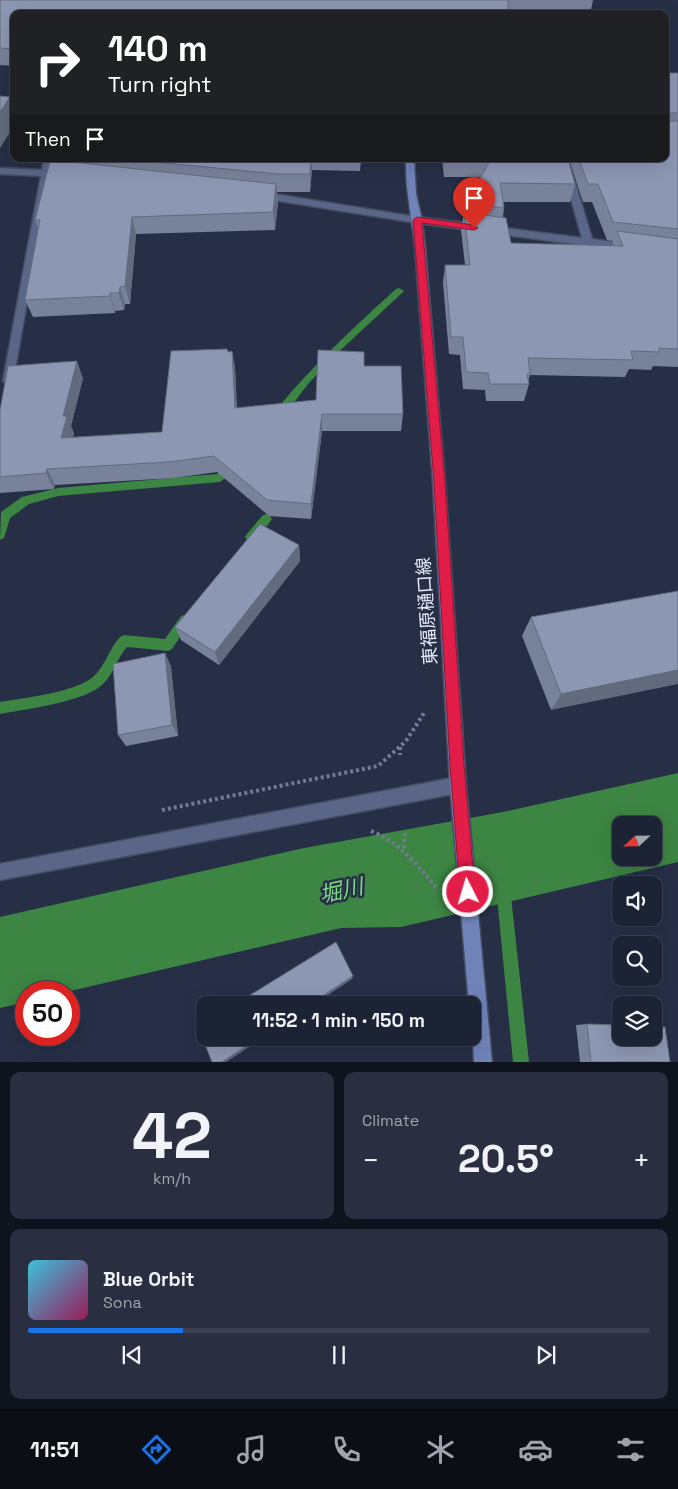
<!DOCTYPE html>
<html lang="en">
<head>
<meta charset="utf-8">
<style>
	:root { --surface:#1c2334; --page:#292f40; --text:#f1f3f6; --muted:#a0a4ac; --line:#3a404f; --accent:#1a73e8 }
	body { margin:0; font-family:"Space Grotesk","Noto Sans JP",sans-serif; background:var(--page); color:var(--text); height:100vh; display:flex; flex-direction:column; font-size:19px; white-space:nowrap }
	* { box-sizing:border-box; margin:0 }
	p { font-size:16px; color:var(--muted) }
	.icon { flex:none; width:28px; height:28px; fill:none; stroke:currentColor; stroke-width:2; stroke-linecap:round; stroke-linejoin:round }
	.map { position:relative; height:1062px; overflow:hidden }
	.panel { display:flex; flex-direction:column; gap:10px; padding:10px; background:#0f131d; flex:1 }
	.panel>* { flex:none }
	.top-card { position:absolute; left:10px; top:10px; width:659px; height:152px; border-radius:10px; box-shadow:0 5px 20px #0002,0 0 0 1px var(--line); background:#202124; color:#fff; overflow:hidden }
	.needle { width:32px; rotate:248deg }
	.fabs { position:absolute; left:612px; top:816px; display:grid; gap:10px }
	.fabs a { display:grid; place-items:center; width:50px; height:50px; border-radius:10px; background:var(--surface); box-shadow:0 5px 20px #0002,0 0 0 1px var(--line); font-size:25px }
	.speed { position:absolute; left:15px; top:981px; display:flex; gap:10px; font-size:25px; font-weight:700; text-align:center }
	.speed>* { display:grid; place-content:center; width:65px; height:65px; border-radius:50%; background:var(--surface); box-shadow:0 5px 20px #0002,0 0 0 1px var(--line); line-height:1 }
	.speed .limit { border:8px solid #d22; background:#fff; color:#111 }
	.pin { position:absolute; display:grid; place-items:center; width:42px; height:42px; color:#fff; margin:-51px -21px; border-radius:50% 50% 50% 0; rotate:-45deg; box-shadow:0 0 5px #0007 }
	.pin .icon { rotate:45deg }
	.me { position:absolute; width:55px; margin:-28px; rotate:355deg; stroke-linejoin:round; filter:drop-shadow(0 0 4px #0008) }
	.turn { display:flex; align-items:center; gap:18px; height:105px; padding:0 15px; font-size:22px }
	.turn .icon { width:65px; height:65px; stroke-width:2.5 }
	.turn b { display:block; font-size:35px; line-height:42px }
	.then { display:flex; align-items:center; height:48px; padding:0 15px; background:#0003; gap:10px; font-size:19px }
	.big { font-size:38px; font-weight:800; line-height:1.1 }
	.panel .widget { flex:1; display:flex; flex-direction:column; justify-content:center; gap:8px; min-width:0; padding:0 18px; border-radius:10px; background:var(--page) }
	.panel .dial { align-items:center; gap:0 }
	.dial b { font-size:65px; line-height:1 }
	.song { display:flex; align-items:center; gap:15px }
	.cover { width:60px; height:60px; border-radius:8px; background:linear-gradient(135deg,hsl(190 70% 55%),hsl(330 70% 35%)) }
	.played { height:5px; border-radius:2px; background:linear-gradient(90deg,var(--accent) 25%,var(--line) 25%) }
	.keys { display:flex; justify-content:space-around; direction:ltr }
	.heat { display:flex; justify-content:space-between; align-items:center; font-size:28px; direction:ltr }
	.panel .tiles { flex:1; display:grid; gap:10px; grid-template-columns:1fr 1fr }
	.widget:last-child { grid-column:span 2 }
	.trip { position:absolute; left:196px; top:996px; width:285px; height:50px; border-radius:10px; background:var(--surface); box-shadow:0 5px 20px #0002,0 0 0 1px var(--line); font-weight:800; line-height:50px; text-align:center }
	.tab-bar { display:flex; height:80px; justify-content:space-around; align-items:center; background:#0b0e15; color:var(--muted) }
	.tab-bar .icon { width:35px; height:35px }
	.tab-bar .current { color:var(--accent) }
	.tab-bar b { font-size:22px; color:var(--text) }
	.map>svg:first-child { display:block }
	.water { fill:#3c8542; fill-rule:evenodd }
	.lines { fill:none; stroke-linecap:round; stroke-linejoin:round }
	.stream { fill:#3c8542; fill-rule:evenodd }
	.minor-casing { stroke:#454d63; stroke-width:3 }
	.tertiary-casing { stroke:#454d63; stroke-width:3 }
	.secondary-casing { stroke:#454d63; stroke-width:3 }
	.path { stroke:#737b8f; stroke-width:4; stroke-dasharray:3 3; stroke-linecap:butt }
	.minor { fill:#596687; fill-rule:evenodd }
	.tertiary { fill:#596687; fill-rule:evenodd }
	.secondary { fill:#7083b9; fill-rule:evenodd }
	.wall { fill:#78829a }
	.shaded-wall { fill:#626a7d }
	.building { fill:#8c97b3; stroke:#626a7d }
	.route { fill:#e11d48; stroke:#92132f }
	.labels { text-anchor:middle; stroke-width:5; stroke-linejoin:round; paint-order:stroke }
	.street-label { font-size:18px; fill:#e6ecfc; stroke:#262f46 }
	.near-water-label { font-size:22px; font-style:italic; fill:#7cdb82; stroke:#262f46 }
</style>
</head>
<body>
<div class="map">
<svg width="678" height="1062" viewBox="0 0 678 1062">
	<rect width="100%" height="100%" fill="#262f46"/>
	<path class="water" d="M678,773V862L401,927L341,928L66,992H26V1002L0,1008V917L304,848L503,812ZM621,825H654V858H621Z"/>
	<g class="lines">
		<g class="stream">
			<path d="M399,288L404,291L402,293L331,359L308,384L283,417H275L274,414L275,411C313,365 352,329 396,289Z"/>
			<path d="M234,462L239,466L238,469L220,482L58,496L29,504L10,518L4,538L0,540L1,512L22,497L58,488L217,474Z"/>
			<path d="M266,514L270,516L272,519L270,522L255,540H247L245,537L247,534L262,516Z"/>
			<path d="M185,615L189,616L191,620L172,649L168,651L127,647C117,658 114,673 104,683C87,702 25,709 0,714V702C23,698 78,692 94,676C105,666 109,649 120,637L124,635L165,639L181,616Z"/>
			<path d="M503,880L508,882L510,887L529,1062H513L496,887L498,882Z"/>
		</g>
		<defs>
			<g id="minor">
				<path d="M44,159H52L50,171H62L66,174L62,177L49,176L13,381L8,385L3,381L41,176L0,174V168L42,170Z"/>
				<path d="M560,159H568L592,239L627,244L632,247L630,249L588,246L417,223L261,198L256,195L261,192L417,217L582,238Z"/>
			</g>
			<path id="tertiary" d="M458,777L463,780L466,785L463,790L458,793L0,880V864Z"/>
			<path id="secondary" d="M406,159H414L416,194L422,220L425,247L445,482L466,785L492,1062H474L472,1005H469L450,785L433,482L415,247C412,217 405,189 406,159Z"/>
		</defs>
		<use href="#minor" class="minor-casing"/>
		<use href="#tertiary" class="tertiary-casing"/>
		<use href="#secondary" class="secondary-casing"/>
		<g class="path">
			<path d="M400,747V755"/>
			<path d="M162,810L378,766L406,741L424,713"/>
			<path d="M371,831C401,843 418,866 438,890"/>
			<path d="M404,848L405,832"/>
		</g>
		<use href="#minor" class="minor"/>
		<use href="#tertiary" class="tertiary"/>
		<use href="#secondary" class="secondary"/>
	</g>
	<g class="wall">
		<path d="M0,0H593L590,14H14V66L0,65Z"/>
		<path d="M665,73H678V367L653,366L651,370L629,369L625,377L530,375L528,381L529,384L524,401H486L485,390L463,389L460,355L449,354L443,283L445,265H465L461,230L464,212L466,203L481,177H444L442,159H568L575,184L570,202H503L504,208L503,217L511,243L612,246L613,241L607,240L592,202H583L569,159H665Z"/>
		<path d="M54,159H361L360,171L312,170L310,192H277L278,202L275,230L136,234L130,304H125L124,310L115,311V313L33,317L25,300L38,228L35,220L55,162Z"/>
		<path d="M232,351L235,368L237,408L316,400L364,366L403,414L401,431H322L311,519L269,516L217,472L174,478L55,485L54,489L0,493V410L83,378L71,426L74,433L73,438L162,432L228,352Z"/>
		<path d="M299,545L300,561L219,665L181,640L175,627Z"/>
		<path d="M664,594L551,710L522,636L531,617Z"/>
		<path d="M165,653L171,667L178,736L126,746L118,735Z"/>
		<path d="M587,1024L670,1062H580L576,1025Z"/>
	</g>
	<g class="shaded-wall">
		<path d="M10,97L14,107V126L0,148V112Z"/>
		<path d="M311,159L312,170L310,192V174Z"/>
		<path d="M276,184L278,202L275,230L273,212Z"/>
		<path d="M132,217L136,234L130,304L125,286Z"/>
		<path d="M120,287L125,304L124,310L119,293Z"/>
		<path d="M110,293L115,311V313L110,296Z"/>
		<path d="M232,351L235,368L237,425L235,408Z"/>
		<path d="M77,361L83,378L71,426L74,433L69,455L61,438L63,416Z"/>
		<path d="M322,414V431L311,519V504Z"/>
		<path d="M47,469L55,485L54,489L46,473Z"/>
		<path d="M299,545L300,561L219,665L215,652Z"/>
		<path d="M165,653L171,667L178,736L172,725Z"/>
		<path d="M678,670V684L551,710L561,694Z"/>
		<path d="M353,976L352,979L313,1005H309Z"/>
		<path d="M259,1038H263L226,1062H222Z"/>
	</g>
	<g class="building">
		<path d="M0,0H508V14H14V49L0,48Z"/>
		<path d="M665,73H678V113H670V121H678V229L613,222L598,184H588L579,159H665Z"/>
		<path d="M0,96L10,97L0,112Z"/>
		<path d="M123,159H311L310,174H278Z"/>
		<path d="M491,159H568L575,184L500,183L504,208L466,203Z"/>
		<path d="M50,161L82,163L276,184L273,212L132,217L125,286L120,287L119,293H110V296L25,300L40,220H35Z"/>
		<path d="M464,212L506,218L511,243L623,246L617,231L678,239V349L659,348V352L631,351L633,360L528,358L530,374H527L529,384H490L488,373L466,372L463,337H451L445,265H470Z"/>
		<path d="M227,349L228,352L232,351L235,408L316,400L318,350L364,352V366H401L403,414H322L311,504L267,500L214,456L169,462L47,469L46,473L0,477V410L8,366L77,361L63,416H67L61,438L162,432L171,351Z"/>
		<path d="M260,524L299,545L215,652L175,627Z"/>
		<path d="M678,591V670L561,694L531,617Z"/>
		<path d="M165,653L172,725L118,735L113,664Z"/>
		<path d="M336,942L353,976L309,1005H234Z"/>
		<path d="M205,1023V1038H259L222,1062H212L198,1027Z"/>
		<path d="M587,1024L621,1025V1038H654V1027H665L670,1062H591Z"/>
	</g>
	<path class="route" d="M417,217L474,225L478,228L474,230L422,223L445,482L464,765L475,892L473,897L468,900L462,897L460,892L450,765L434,482L413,220Z"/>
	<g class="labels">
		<g class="street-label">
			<text transform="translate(427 611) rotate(-94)" y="6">東福原樋口線</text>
		</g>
		<g class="near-water-label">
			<text transform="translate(341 890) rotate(-12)" y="8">堀川</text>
		</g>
	</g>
</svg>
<div class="fabs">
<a><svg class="needle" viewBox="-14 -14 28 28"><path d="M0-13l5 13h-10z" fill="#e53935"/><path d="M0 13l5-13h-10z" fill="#a0a4ac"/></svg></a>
<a><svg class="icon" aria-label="sound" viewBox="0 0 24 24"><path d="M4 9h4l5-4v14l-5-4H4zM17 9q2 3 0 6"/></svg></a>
<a><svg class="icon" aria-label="search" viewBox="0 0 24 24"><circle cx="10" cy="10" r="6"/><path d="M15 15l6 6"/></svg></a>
<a><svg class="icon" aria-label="layers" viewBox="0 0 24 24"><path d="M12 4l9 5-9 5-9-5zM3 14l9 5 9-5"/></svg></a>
</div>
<div class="speed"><div class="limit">50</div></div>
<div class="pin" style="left:474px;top:228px;background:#d93025"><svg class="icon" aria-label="arrive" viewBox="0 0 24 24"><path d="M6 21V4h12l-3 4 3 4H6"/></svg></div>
<svg class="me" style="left:468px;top:892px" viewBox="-20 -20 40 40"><circle r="17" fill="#e11d48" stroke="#fff" stroke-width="3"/><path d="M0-11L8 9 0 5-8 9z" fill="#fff"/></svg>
<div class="trip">11:52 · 1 min · 150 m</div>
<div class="top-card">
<div class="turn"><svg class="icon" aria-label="right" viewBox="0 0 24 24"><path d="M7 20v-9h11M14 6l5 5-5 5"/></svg><div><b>140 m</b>Turn right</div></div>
<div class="then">Then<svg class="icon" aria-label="arrive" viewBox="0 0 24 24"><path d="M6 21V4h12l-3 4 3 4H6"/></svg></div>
</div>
</div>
<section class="panel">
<div class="tiles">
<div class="widget dial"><b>42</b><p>km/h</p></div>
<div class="widget"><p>Climate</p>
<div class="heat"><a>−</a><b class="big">20.5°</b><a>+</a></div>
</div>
<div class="widget">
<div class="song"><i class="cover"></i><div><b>Blue Orbit</b><p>Sona</p></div></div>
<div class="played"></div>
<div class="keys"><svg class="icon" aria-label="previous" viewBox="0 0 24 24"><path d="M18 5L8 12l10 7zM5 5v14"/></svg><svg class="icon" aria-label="pause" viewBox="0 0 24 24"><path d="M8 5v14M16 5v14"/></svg><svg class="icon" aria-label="next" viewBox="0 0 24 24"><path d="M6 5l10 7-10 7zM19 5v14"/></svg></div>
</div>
</div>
</section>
<nav class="tab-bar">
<b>11:51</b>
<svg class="icon current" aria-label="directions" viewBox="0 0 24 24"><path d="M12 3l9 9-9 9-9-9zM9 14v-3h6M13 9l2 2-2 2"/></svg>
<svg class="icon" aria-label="music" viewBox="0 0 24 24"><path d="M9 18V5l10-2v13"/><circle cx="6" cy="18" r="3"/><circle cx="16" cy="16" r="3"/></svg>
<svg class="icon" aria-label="phone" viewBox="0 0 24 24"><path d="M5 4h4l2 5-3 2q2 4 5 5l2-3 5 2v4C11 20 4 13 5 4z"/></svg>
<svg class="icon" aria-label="climate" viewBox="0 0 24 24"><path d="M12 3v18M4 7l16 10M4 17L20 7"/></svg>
<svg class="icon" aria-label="car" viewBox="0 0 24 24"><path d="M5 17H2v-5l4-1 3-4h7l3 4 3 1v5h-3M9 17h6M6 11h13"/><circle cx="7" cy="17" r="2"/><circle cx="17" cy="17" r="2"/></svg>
<svg class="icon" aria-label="filters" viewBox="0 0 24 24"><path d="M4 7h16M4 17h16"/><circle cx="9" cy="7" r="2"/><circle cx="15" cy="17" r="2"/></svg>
</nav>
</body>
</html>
